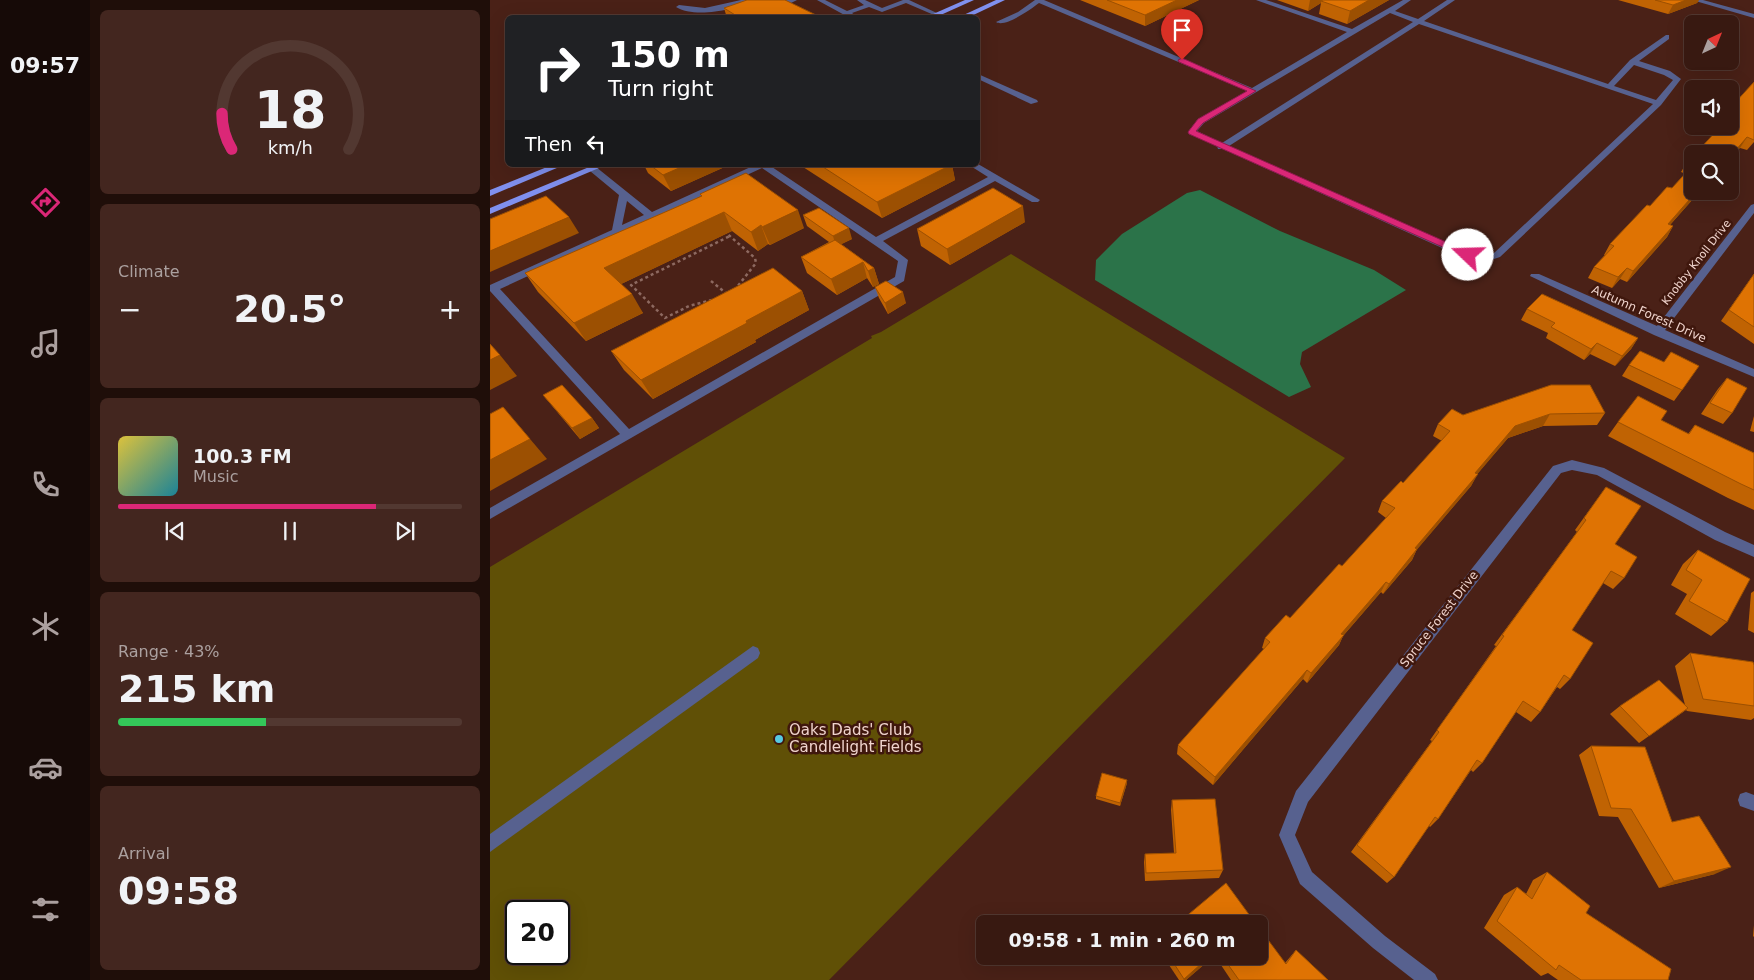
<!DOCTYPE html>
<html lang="en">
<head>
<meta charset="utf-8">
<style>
	:root { --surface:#381911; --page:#43261f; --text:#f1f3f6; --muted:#aba09f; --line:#523831; --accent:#db2777 }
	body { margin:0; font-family:"DejaVu Sans",sans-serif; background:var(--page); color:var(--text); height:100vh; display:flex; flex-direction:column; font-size:19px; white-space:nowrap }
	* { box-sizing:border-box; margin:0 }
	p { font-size:16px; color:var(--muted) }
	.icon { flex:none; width:28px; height:28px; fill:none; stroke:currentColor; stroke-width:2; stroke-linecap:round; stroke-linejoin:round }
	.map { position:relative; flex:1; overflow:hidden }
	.side { display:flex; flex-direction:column; gap:10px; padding:10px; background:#1f0e09; width:400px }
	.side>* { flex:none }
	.top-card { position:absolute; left:15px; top:15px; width:475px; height:152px; border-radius:8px; box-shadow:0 5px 20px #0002,0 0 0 1px var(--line); background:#202124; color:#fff; overflow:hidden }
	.needle { width:32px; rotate:43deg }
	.tools { position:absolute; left:1194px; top:15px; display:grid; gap:10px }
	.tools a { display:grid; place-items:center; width:55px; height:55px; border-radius:8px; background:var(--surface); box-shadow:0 5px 20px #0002,0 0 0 1px var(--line); font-size:25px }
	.speed { position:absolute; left:15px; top:900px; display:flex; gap:10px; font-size:25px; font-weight:700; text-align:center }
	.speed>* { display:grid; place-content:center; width:65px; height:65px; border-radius:50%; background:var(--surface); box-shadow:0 5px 20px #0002,0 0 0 1px var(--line); line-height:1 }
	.speed .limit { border:2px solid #111; border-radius:8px; background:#fff; color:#111 }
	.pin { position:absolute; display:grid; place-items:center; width:42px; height:42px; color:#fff; margin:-51px -21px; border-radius:50% 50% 50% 0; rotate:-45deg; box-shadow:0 0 5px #0007 }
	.pin .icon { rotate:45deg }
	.me { position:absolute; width:55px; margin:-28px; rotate:291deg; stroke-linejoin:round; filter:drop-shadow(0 0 4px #0008) }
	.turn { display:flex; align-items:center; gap:18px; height:105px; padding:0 20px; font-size:22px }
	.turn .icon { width:65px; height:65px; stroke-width:2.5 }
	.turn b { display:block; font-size:35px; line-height:42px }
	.then { display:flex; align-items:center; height:48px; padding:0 20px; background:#0003; gap:10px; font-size:19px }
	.big { font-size:38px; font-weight:700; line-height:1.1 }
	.side .card { flex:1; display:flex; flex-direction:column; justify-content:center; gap:8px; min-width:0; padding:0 18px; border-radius:8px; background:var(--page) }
	.side .dial { align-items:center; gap:0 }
	.dial svg { height:130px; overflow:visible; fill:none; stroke:var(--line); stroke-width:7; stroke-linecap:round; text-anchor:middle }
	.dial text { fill:var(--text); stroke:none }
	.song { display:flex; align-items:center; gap:15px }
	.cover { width:60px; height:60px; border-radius:8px; background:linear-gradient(135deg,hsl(50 70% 55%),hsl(190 70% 35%)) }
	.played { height:5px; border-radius:2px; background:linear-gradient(90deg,var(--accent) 75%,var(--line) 75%) }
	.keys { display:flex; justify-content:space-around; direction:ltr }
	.heat { display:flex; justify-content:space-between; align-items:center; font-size:28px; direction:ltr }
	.charge { height:8px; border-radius:4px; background:linear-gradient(90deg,#34c759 43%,var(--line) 0) }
	.trip { position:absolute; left:486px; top:915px; width:292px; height:50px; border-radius:8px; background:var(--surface); box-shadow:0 5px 20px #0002,0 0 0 1px var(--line); font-weight:700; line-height:50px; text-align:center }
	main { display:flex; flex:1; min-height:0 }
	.dock { display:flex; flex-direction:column; width:90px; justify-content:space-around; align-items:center; background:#160a07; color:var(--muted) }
	.dock .icon { width:35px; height:35px }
	.dock .on { color:var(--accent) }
	.dock b { font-size:22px; color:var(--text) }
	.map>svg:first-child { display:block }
	.green { fill:#605006; fill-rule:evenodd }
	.water { fill:#2b7349 }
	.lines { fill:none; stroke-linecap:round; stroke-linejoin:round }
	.path { stroke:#8d6960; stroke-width:2.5; stroke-dasharray:3 3; stroke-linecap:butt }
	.minor { fill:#57618f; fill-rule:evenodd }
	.major { fill:#8090ee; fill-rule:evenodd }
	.wall { fill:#c06303 }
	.shaded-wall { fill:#9c5002 }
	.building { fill:#df7303; stroke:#9c5002 }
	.route { fill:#db2777; stroke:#8e194d }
	.poi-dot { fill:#57c9e2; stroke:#3f170d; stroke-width:2 }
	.labels { text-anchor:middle; stroke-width:5; stroke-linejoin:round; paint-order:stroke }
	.far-street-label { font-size:11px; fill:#f0d4cd; stroke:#3f170d }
	.street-label { font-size:12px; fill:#f0d4cd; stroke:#3f170d }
	.near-poi-label { font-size:15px; fill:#f0d4cd; stroke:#3f170d; text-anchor:start }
</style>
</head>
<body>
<main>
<nav class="dock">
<b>09:57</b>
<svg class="icon on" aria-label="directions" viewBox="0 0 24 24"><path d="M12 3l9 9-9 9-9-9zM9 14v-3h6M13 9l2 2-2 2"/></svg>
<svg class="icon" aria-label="music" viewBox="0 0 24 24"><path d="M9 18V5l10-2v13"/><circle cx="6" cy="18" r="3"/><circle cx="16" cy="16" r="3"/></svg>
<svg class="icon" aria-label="phone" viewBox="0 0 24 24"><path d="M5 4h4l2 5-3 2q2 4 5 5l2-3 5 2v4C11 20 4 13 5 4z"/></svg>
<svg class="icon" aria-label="climate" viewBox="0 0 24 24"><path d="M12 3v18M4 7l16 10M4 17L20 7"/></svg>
<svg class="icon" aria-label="car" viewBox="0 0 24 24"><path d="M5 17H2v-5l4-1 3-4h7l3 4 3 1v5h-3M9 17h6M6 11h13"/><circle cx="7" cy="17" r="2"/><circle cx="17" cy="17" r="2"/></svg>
<svg class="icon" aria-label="filters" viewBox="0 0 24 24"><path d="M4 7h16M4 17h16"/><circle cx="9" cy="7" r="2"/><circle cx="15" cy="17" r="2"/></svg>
</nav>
<section class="side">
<div class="card dial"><svg viewBox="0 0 100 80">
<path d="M14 69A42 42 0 1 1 86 69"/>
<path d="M14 69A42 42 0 0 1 8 47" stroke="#db2777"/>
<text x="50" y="56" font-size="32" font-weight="700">18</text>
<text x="50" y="72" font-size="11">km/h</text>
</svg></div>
<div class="card"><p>Climate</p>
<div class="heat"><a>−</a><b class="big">20.5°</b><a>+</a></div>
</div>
<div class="card">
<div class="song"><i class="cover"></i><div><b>100.3 FM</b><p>Music</p></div></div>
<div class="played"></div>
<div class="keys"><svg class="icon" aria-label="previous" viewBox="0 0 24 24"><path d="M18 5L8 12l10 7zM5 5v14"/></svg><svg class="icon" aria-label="pause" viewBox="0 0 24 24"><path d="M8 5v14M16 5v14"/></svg><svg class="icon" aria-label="next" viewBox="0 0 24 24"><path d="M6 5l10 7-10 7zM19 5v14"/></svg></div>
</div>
<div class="card"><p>Range · 43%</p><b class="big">215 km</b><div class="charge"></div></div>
<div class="card"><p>Arrival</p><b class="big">09:58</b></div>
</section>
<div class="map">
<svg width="1264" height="980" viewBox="0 0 1264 980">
	<rect width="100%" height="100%" fill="#4a2117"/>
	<path class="green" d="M521,254L855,458L339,980H0V567L382,338L381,336L391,332ZM26,911H69V954H26Z"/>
	<path class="water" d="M710,190L790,231L884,270L916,290L812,352L810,364L821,387L799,397L605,280L606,260L632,234L697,193Z"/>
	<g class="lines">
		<g class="path">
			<path d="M234,231L265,258L266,263L247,287"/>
			<path d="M221,281L237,294"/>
			<path d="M222,300L199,306L175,318L141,285L240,236"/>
		</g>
		<g class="minor">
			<path d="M251,0H261C245,11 203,18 186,7L189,5L215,8Z"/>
			<path d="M297,0H307L301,3L325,18H316L293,4V2Z"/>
			<path d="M327,0H335L357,11L374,5L367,0H375L392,8L413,0H419L449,14L444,15L416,3L392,12L379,7L362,13L369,18H360Z"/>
			<path d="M545,0H554L762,88L857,32L766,0H776L862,29L913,0H921L905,11L928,19L957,0H965L934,21L1118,84L1140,60L1176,35H1179V39L1149,61L1180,71L1191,79L1171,105L1010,257L992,263L961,252L733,149H728L727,146L699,134L698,132L708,119L757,91L549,3C541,9 515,28 506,22L528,12ZM900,13L923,22L732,143L707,131L714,123ZM929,24L1163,104L1004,253L992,257L967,248L739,146ZM1144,65L1174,75L1183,80L1166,100L1124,86Z"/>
			<path d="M1202,0H1213L1264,14V18Z"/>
			<path d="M488,74L547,100L548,102L541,104L488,79Z"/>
			<path d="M488,164L550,200L548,202H542L505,181L393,241L418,260L414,281L0,519V508L130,434L0,291V285L122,230L129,195L100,171V167H106L162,212L265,165H279L386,237L498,177L479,165ZM272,168L408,261L405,277L139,429L10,289ZM137,201L154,215L132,225Z"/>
			<path d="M1264,204V213L1175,330L1264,369V377L1164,335L1040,276L1041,274H1049L1167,326L1261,205Z"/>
			<path d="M1082,460L1114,468L1235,532L1264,545V557L1225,540L1107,475L1082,470L1071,473L818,802L805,835L822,872L895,936L945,974L948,980H924L883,948L810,884L789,835L806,791L1063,466Z"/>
			<path d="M263,646L268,648L270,653L268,658L0,852V834Z"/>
			<path d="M1256,792L1264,795V811L1250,806L1248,800L1250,794Z"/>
		</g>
		<g class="major">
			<path d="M475,0H484L444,18H434Z"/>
			<path d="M506,0H515L477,18H467Z"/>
			<path d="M62,165H74L0,196V190Z"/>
			<path d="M104,165H116L0,214V208Z"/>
		</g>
	</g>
	<g class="wall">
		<path d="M590,0H709L655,26Z"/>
		<path d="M787,0H899L857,24L829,14L831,3L818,11Z"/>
		<path d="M1128,0H1209L1207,3L1178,14Z"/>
		<path d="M234,8L326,18H237Z"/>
		<path d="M1264,82V142L1257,150L1250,148L1240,126V109L1242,106Z"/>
		<path d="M1202,156V191H1220L1211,201L1203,199L1180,225L1183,226L1177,237L1137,282L1130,279L1122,288L1098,278L1104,267L1115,255H1114L1120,244L1160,206L1182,188L1196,174L1191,172L1197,162Z"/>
		<path d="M154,165H239L181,191L158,173Z"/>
		<path d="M313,165H462L465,180L392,218L313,167Z"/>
		<path d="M210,194L314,228L280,245L278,244L268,251L242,231L131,284L153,313L96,341L48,292L35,273L211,196Z"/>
		<path d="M313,215L362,239L351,244L384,268L389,284L383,287L377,278L347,295L317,273L311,257L339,242L317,226Z"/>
		<path d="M535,222L460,265L431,246L427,229Z"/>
		<path d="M1264,274V344L1231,321Z"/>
		<path d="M385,287L416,303L398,314L389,298Z"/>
		<path d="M312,291L319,310L265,340L266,342L163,399L134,370L121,351Z"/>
		<path d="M1037,309L1148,338L1141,349L1125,366L1100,354L1094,360L1056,338L1058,333L1031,320Z"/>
		<path d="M1139,365L1192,390L1184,401L1132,376Z"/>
		<path d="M1237,378L1242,413L1233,424L1211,414L1228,389Z"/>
		<path d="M53,395L102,418L109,428L90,439Z"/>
		<path d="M1115,413L1107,425L1053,426L1018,438L987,474L981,486L927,549L922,560L893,594L891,592L853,636L849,645L817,683L813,679L723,785L687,754L688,745L774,649L772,648L775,638L800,618L852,566L896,518L888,512L892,501L913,483L952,441L943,436L948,424L973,415Z"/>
		<path d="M1264,416V432L1260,431Z"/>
		<path d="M1171,420L1198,434L1205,425L1264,453V510L1238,498L1118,436L1128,422Z"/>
		<path d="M1116,487L1125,544L1134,578L1123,589L1113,583L1082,630L1080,679L1070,689L1067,687L1050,712L1041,722L1026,712L992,763L983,772L981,770L948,819L940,827L939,826L904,877L897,883L861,852L942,741L940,740L1006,646L1004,645L1087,532L1085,530Z"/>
		<path d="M1208,550L1237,622L1221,636L1185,614L1197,594L1181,585L1193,564Z"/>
		<path d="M1264,591V633L1258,630L1261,593Z"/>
		<path d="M1200,653L1264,665V718L1261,720L1197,711L1196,710L1149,743L1120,714L1130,706L1195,705L1185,666Z"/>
		<path d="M1101,746L1225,874L1169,888L1128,817L1109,816L1089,755Z"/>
		<path d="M637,783L630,806L606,799V796Z"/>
		<path d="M682,800L733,870L729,878L655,881L654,862L655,854L684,853L681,810Z"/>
		<path d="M1057,872L1096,913L1178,980H1068L1058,973L1051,976L994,928L1014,895L1027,887L1036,894L1043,880Z"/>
		<path d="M1264,925V937L1263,936Z"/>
		<path d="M806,950L838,980H741L725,956H770L795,963Z"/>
		<path d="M673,956H724L696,980H689Z"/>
	</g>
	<g class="shaded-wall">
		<path d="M687,0H709L655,26V15Z"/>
		<path d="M820,0H835L831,1V3L818,11Z"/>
		<path d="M879,0H899L857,24L860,11Z"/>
		<path d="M1196,0H1209L1207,3L1178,14L1183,5Z"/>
		<path d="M1257,137L1250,148L1240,160V157Z"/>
		<path d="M196,165H239L181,191L173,175Z"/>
		<path d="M461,165H462L465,180L392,218L387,202Z"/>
		<path d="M1207,191H1208L1203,199L1171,235L1178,224Z"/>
		<path d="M1217,191H1220L1211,201Z"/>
		<path d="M533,206L535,222L460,265L457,249Z"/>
		<path d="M308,210L314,228L280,245L272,227Z"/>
		<path d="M234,212L242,231L125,287L114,268Z"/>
		<path d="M79,217L89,233L0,272V251Z"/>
		<path d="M271,225L278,244L268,251L261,232Z"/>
		<path d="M1183,226L1177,237L1137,282L1143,271Z"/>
		<path d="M359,228L362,239L346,247L343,236Z"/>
		<path d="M373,262L377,278L347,295L341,279Z"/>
		<path d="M384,268L389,284L383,287L378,271Z"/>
		<path d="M1137,268L1130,279L1122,288L1128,277Z"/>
		<path d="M312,291L319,310L265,340L266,342L163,399L151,380L256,321Z"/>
		<path d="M413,292L416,303L398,314L395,303Z"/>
		<path d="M142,294L153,313L96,341L84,323Z"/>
		<path d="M1148,338L1141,349L1125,366L1132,356Z"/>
		<path d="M1107,343L1100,354L1094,360L1101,349Z"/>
		<path d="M10,355L27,376L0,390V360Z"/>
		<path d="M13,407L57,459L0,491V460Z"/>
		<path d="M1060,414L1053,426L1018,438L979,484L985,473L1025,426Z"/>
		<path d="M102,418L109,428L90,439L82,428Z"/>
		<path d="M988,474L981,486L919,559L925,548Z"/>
		<path d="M927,549L922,560L893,594L899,584Z"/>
		<path d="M896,582L891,592L853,636L849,645L817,683L821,673L851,634Z"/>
		<path d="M817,670L813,679L723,785L725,777Z"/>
		<path d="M637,780V783L630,806V803Z"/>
		<path d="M1241,867L1225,874L1169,888L1184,881Z"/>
		<path d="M720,956H724L696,980H693L694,979Z"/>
	</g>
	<g class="building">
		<path d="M257,0H295L326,15L320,18H250L234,8Z"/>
		<path d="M617,0H687L655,15Z"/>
		<path d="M833,0H879L860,11L831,1Z"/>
		<path d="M1165,0H1196L1183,5Z"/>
		<path d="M1264,82V140L1257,137L1240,157V154H1205L1231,126H1240V117L1244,113L1242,112L1247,107L1242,106Z"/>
		<path d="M1202,156V164L1197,162Z"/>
		<path d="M160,165H196L173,175Z"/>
		<path d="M330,165H461L387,202Z"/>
		<path d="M1202,166V191H1207L1178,224L1183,226L1143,271L1137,268L1128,277L1104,267L1124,246L1120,244L1157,205L1160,206L1177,187L1182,188Z"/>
		<path d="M256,173L308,210L272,227L271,225L261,232L234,212L114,268L142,294L84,323L35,273L212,196L210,194Z"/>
		<path d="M503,188L533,206L457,249L427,229Z"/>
		<path d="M56,196L79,217L0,251V219Z"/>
		<path d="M329,208L359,228L343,236L313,215Z"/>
		<path d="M345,240L384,268L378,271L373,262L341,279L311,257Z"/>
		<path d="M283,268L312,291L256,321L257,323L151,380L121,351Z"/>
		<path d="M1264,274V327L1239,310Z"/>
		<path d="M396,281L413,292L395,303L385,287Z"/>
		<path d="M1052,294L1148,338L1132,356L1107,343L1101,349L1061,327L1065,323L1037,309Z"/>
		<path d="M0,344L10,355L0,360Z"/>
		<path d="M1150,351L1174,362L1181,352L1209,366L1192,390L1139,365Z"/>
		<path d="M1237,378L1257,388L1242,413L1220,403Z"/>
		<path d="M72,385L102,418L82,428L53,395Z"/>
		<path d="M1061,385H1100L1115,413L1060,414L1025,426L985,473L988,474L925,548L927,549L899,584L896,582L851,634L854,635L821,673L817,670L725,777L688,745L780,642L775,638L796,615L800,618L849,564L852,566L905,508L892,501L911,481L913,483L960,431L948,424L962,409L973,415Z"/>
		<path d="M1148,396L1177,411L1171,420L1199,434L1205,425L1264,453V490L1251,484L1128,422Z"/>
		<path d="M13,407L40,439L0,460V414Z"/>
		<path d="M1116,487L1151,506L1125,544L1147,557L1134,578L1121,571L1082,630L1103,643L1080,679L1074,675L1050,712L1033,701L992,763L987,760L948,819L945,817L904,877L867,845L949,732L947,730L1014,636L1012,635L1096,520L1094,518Z"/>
		<path d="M1208,550L1260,579L1237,622L1199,601L1212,580L1196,570Z"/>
		<path d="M1200,653L1263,662L1264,665V706L1213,699Z"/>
		<path d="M1169,680L1198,708L1159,736L1130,706Z"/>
		<path d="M1101,746L1155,747L1182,822L1209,816L1241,867L1184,881L1141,809L1121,808Z"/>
		<path d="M612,773L637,780L630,803L606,796Z"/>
		<path d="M725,799L733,870L656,873L655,854L686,853L682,800Z"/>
		<path d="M1057,872L1100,906L1096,913L1181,969L1178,980H1091L1069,965L1066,970L1007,921L1027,887L1042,899Z"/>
		<path d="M736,883L766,924H687Z"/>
		<path d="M770,929L796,964L806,950L838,980H749L732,956H770Z"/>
		<path d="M679,956H720L694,979Z"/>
	</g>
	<path class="route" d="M692,58L766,91L713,123L706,131L981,253V257H975L699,134L698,132L708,119L757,91L689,62L688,60Z"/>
	<circle class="poi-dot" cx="289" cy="739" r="5"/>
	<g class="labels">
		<g class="far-street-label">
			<text transform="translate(1206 262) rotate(-52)" y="4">Knobby Knoll Drive</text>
		</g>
		<g class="street-label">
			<text transform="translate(1159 314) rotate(24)" y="4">Autumn Forest Drive</text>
			<text transform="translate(949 619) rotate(-52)" y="4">Spruce Forest Drive</text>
		</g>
		<g class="near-poi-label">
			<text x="299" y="735">Oaks Dads' Club<tspan x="299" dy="17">Candlelight Fields</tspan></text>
		</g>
	</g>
</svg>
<div class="tools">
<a><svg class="needle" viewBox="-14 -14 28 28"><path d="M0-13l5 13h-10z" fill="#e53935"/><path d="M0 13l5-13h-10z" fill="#aba09f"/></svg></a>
<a><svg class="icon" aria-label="sound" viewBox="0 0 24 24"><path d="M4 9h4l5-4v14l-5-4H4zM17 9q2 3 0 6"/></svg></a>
<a><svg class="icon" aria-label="search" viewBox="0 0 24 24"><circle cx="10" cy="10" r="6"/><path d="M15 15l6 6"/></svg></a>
</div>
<div class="speed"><div class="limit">20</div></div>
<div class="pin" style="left:692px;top:60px;background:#d93025"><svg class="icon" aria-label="arrive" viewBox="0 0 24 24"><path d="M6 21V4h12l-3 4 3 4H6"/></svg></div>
<svg class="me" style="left:978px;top:255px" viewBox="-20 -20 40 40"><circle r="19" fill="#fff"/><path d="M0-13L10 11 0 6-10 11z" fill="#db2777"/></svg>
<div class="trip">09:58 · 1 min · 260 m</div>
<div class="top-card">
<div class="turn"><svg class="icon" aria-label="right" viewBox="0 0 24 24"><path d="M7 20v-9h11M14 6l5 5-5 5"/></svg><div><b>150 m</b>Turn right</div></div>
<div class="then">Then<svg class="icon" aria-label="left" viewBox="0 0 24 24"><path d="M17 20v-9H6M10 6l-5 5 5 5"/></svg></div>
</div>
</div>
</main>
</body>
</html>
